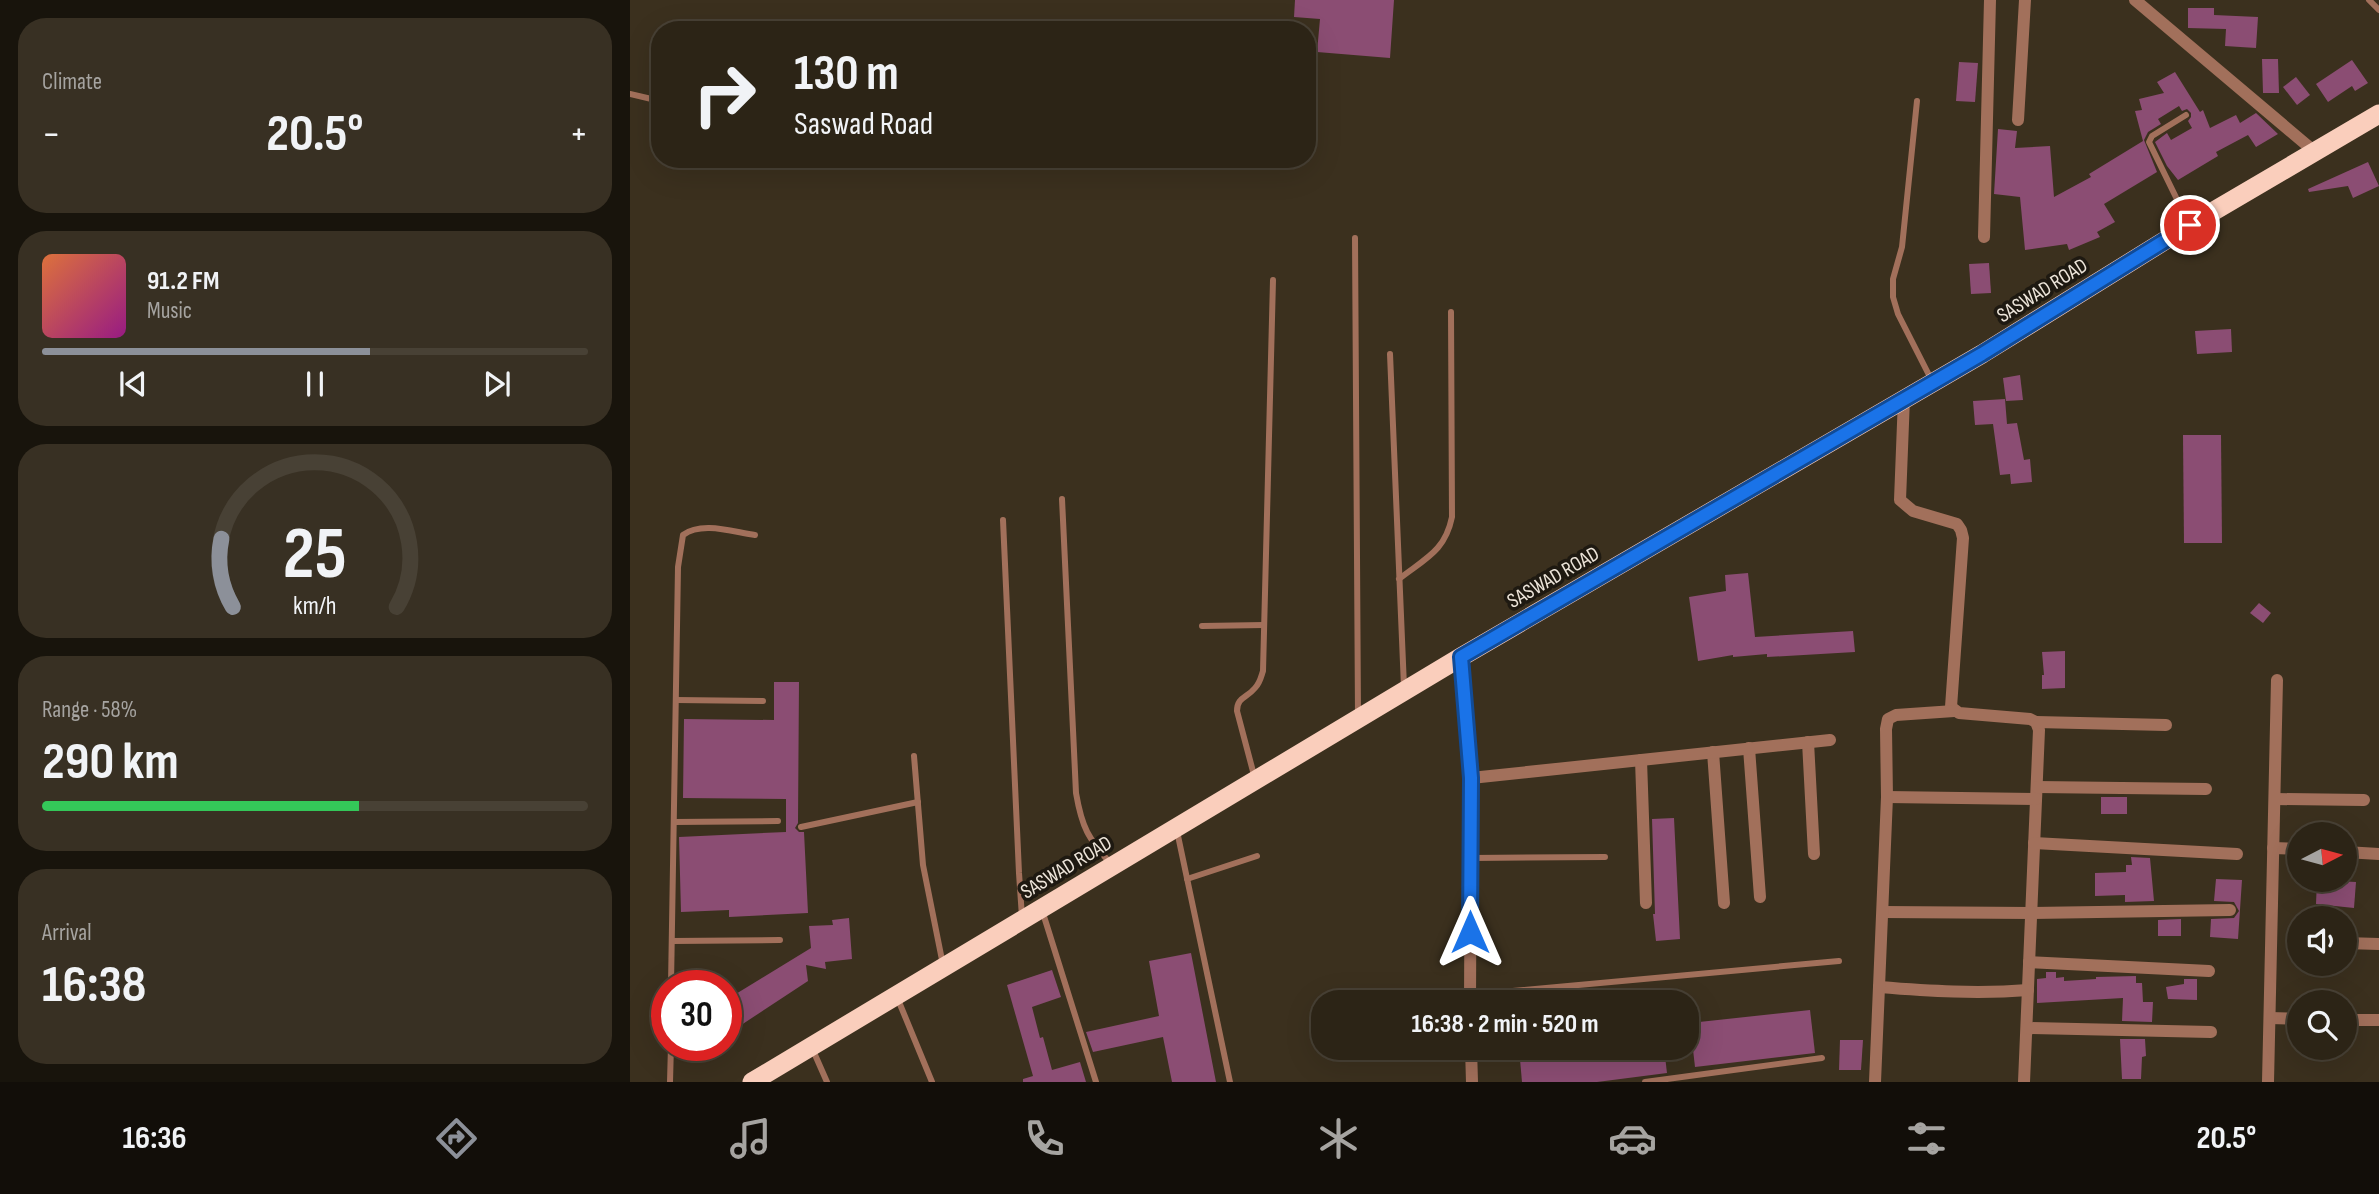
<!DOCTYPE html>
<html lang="en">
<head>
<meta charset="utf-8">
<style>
	:root { --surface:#2c2416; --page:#383023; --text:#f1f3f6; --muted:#a6a4a1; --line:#484135; --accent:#8c9099 }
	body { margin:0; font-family:"Sofia Sans Condensed",sans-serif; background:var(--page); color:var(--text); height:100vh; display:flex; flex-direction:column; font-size:26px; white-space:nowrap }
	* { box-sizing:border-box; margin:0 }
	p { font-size:23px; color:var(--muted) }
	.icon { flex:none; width:38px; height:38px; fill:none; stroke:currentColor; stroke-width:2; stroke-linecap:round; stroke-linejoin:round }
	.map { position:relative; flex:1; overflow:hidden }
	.drawer { display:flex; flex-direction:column; gap:18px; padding:18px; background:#18140c; width:630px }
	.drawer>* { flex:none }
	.guide { position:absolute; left:21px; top:21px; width:665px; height:147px; border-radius:28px; box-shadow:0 7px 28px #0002,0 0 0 2px var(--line); background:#2c2416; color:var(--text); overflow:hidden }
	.needle { width:46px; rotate:84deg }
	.buttons { position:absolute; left:1657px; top:822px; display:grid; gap:14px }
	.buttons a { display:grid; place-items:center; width:70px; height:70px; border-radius:50%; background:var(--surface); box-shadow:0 7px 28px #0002,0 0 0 2px var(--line); font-size:35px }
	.speed { position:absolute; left:21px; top:970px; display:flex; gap:14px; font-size:35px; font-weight:700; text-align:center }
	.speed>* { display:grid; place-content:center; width:91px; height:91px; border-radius:50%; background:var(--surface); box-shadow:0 7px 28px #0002,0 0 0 2px var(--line); line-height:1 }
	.speed .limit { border:10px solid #d22; background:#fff; color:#111 }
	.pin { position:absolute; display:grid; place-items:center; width:60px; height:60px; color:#fff; margin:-30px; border:4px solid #fff; border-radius:50%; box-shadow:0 2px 7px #0007 }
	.me { position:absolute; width:77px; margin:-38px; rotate:0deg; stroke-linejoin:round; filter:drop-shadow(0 0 5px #0008) }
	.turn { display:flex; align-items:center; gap:24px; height:147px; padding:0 28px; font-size:32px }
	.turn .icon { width:91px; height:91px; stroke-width:2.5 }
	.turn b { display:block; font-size:49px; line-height:60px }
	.big { font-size:52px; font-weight:700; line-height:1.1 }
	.drawer .card { flex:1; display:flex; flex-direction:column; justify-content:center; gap:10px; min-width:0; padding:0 24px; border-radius:28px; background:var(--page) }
	.drawer .dial { align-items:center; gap:0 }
	.dial svg { height:182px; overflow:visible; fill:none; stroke:var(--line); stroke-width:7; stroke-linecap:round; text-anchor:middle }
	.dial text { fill:var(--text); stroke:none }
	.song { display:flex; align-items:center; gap:21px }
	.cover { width:84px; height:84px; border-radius:10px; background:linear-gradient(135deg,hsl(20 70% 55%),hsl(310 70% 35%)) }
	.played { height:7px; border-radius:4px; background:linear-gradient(90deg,var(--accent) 60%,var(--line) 60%) }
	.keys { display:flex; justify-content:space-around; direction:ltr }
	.heat { display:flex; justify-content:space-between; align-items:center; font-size:38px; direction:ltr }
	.charge { height:10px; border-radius:5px; background:linear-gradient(90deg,#34c759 58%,var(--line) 0) }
	.trip { position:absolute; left:681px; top:990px; width:388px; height:70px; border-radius:28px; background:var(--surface); box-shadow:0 7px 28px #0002,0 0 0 2px var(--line); font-weight:700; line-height:70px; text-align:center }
	.tab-bar { display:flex; height:112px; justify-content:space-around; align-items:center; background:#120e09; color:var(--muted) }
	.tab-bar .icon { width:49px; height:49px }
	.tab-bar .selected { color:var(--accent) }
	.tab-bar b { font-size:32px; color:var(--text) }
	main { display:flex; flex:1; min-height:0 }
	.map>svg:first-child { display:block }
	.building { fill:#8b4d73 }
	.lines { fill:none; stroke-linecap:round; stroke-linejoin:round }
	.service { stroke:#a2705b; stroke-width:6 }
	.minor { stroke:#a2705b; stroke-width:12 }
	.trunk { stroke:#facebc; stroke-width:19 }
	.route-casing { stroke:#114b97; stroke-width:18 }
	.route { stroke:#1a73e8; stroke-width:12 }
	.labels { text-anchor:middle; stroke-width:7; stroke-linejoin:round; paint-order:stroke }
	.street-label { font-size:21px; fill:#ede5da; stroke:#1e1911 }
</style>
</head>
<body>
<main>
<section class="drawer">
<div class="card"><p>Climate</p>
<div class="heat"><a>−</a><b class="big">20.5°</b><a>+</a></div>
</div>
<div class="card">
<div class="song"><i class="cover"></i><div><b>91.2 FM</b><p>Music</p></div></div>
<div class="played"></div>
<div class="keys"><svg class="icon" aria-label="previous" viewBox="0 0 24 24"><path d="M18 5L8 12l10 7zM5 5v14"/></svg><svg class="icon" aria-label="pause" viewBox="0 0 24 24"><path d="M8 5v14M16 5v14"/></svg><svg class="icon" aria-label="next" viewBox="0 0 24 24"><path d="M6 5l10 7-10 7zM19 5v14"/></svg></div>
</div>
<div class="card dial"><svg viewBox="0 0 100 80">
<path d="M14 69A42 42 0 1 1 86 69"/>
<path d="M14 69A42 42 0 0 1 9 39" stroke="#8c9099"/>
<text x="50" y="56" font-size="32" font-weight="700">25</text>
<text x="50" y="72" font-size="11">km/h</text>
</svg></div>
<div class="card"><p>Range · 58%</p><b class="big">290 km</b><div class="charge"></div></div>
<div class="card"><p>Arrival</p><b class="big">16:38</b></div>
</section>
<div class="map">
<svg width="1749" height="1082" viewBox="0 0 1749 1082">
	<rect width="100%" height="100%" fill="#3b301e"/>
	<g class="building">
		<path d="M665,0H764L760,58L687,52L690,19L664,17Z"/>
		<path d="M1558,8H1584V15L1628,17L1626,48L1595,46L1596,29L1558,28Z"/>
		<path d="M1632,59H1648L1649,93H1633Z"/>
		<path d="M1722,60L1738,83L1725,91L1722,86L1698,102L1686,84Z"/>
		<path d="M1329,62L1348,63L1345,102L1326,101Z"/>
		<path d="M1545,72L1570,112L1573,110L1580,128L1606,115L1610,123L1626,113L1648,134L1626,147L1618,135L1586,152L1588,156L1548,180L1537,166L1525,142L1537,133L1541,140L1562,128L1558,121L1561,117V113L1557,109L1552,111L1549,106L1528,119L1531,124L1518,132L1514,140L1527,172L1474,204L1485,222L1467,232L1470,237L1439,250L1437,244L1395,250L1390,197L1364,194L1368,129L1387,131L1385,148L1420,146L1424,197L1461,177L1459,174L1513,141L1505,111L1512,110L1509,99L1534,93L1527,82Z"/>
		<path d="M1666,77L1680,95L1667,105L1653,87Z"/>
		<path d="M1738,162L1749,186L1723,198L1718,186L1679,192L1678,189Z"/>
		<path d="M1359,263L1361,293L1341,294L1339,264Z"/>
		<path d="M1601,329L1602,352L1567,354L1565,331Z"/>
		<path d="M1390,375L1393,400L1376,401L1373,378Z"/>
		<path d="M1375,399L1377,424L1387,423L1394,460L1400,459L1402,482L1381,484L1380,474L1370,475L1363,424L1345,425L1343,401Z"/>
		<path d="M1553,435H1591L1592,543H1554Z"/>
		<path d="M1118,573L1125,637L1223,631L1225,652L1137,657V654L1103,657V655L1068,661L1059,597L1096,591L1095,575Z"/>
		<path d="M1629,603L1641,613L1633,623L1620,613Z"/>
		<path d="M1435,651V688L1412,689V675H1414L1412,652Z"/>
		<path d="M144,682H169L168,823L165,828L169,832H174L178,913L99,917V910L51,912L49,837L156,832V799L53,798L54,719L144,720Z"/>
		<rect x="1471" y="797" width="26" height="17"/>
		<path d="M1044,818L1050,939L1026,941L1023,914H1025L1022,819Z"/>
		<path d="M1501,857L1520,858L1524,901L1495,902V895L1465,896V873L1496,872V865H1502Z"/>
		<path d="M1586,879L1612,880L1608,939L1580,937L1581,919L1604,918L1609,911L1604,902L1584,901Z"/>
		<path d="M1687,880L1726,882L1724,908L1686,904Z"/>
		<path d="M219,918L222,959L195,962L196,969L176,965L178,981L96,1035V1000L181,948L179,926L203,925L202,920Z"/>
		<path d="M1551,919V936H1528V920Z"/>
		<path d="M561,953L586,1082H542L533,1037L463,1052L456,1032L529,1016L519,961Z"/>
		<path d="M422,970L431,997L402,1007L410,1038L413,1037L422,1070L450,1062L456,1082H393V1079L403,1076L377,985Z"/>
		<path d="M1416,972H1426V978L1434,977V981L1466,979V977L1506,976V983H1512L1513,1002H1523L1522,1022L1492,1021L1493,998L1407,1003V979L1416,978Z"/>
		<path d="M1554,979H1567V1000L1538,999L1536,987L1554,984Z"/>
		<path d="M1180,1010L1185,1053L1065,1067L1060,1023Z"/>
		<path d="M1490,1039H1515L1516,1056L1512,1057L1511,1079H1492Z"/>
		<path d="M1210,1040H1233L1231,1070H1209Z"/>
		<path d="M889,1048H1034L1037,1073L967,1082H892Z"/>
	</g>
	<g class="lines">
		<g class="service">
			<path d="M1739,0L1749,10"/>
			<path d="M0,94L30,101"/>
			<path d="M1287,101L1272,247L1263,279V297L1268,314L1301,379"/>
			<path d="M1556,115L1522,136L1519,142L1559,224"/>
			<path d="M725,238L728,715"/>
			<path d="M760,354L774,687"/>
			<path d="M432,499L446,793C452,828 458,838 481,864"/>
			<path d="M373,520L389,873L392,917"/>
			<path d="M769,579C796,558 815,551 822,517L821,312"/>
			<path d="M572,626L634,625"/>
			<path d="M46,700L133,701"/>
			<path d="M284,756L293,865L313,965"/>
			<path d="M625,779L607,711C607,697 617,698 625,688C630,683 631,677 633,671L643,280"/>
			<path d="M44,822L148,821"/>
			<path d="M171,827L288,802"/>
			<path d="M547,831L600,1082"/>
			<path d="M841,858L975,857"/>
			<path d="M557,879L627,856"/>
			<path d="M412,910L466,1082"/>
			<path d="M42,941L150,940"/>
			<path d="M41,985L48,567L53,535C72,521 103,532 125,535"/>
			<path d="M839,995L1209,961"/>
			<path d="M267,997L302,1082"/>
			<path d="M182,1048L197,1082"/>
			<path d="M40,1082L41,1045"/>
			<path d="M1015,1082L1192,1058"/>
		</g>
		<g class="minor">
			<path d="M1505,0L1685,152"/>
			<path d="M1388,120L1395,0"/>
			<path d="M1354,237L1360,0"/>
			<path d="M1274,398L1270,500L1283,511L1327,524L1331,530L1333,538L1321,707L1329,713L1400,719L1406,722L1409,730L1394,1082"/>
			<path d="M831,657L841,778L840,1003"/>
			<path d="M1406,722L1536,725"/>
			<path d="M1178,742L1184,854"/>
			<path d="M1119,748L1130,897"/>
			<path d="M1083,752L1094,903"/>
			<path d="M1011,760L1016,903"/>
			<path d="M841,778L1200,740"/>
			<path d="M1407,787L1576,789"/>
			<path d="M1257,797L1406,799"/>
			<path d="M1645,799L1734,800"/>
			<path d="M1404,843L1607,854"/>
			<path d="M1643,848L1670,849"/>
			<path d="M1715,852L1749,854"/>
			<path d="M1253,912L1401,913L1600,910"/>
			<path d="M1715,943L1749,944"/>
			<path d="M1399,962L1579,971"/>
			<path d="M1249,987C1299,991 1348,994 1398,990"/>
			<path d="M1640,1018L1670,1019"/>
			<path d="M1715,1020H1749"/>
			<path d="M1397,1028L1581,1032"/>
			<path d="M841,1048L842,1082"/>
			<path d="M1245,1082L1257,797L1256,729L1258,719L1266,715L1324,711"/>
			<path d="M1638,1082L1647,680"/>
		</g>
		<path class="trunk" d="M122,1082L831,657L1352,354L1560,225L1749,114"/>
	</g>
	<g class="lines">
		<defs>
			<path id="route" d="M840,932L841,778L831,657L1352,354L1560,225"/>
		</defs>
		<use href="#route" class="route-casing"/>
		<use href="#route" class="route"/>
	</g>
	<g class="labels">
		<g class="street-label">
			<text transform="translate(1412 290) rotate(-32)" y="7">SASWAD ROAD</text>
			<text transform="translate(923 577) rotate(-30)" y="7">SASWAD ROAD</text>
			<text transform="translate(436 867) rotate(-31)" y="7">SASWAD ROAD</text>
		</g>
	</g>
</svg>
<div class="buttons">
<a><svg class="needle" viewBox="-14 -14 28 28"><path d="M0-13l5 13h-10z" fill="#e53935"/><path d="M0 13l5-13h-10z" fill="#a6a4a1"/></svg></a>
<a><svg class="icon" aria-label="sound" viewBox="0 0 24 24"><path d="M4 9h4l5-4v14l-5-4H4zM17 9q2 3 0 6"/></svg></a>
<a><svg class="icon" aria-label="search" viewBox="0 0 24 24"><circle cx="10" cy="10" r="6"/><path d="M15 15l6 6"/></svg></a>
</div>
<div class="speed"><div class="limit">30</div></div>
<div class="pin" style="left:1560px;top:225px;background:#d93025"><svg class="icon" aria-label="arrive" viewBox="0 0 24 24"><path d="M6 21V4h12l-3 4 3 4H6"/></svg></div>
<svg class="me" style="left:840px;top:932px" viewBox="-20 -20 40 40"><path d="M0-17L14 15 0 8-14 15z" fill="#1a73e8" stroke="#fff" stroke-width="4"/></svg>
<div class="trip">16:38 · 2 min · 520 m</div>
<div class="guide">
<div class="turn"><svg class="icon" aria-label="right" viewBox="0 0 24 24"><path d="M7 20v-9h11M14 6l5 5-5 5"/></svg><div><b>130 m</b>Saswad Road</div></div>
</div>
</div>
</main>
<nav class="tab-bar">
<b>16:36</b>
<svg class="icon selected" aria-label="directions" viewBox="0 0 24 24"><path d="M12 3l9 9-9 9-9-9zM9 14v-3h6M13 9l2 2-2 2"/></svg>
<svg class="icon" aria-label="music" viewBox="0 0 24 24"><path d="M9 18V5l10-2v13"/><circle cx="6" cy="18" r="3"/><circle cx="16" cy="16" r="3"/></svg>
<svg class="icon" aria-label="phone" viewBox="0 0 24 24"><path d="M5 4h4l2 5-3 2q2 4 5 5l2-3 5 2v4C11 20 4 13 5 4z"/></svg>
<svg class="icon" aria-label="climate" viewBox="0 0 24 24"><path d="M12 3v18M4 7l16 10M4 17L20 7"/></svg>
<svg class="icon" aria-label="car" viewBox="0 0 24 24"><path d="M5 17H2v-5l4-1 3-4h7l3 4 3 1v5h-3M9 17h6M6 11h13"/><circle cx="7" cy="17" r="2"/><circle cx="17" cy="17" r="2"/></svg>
<svg class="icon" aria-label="filters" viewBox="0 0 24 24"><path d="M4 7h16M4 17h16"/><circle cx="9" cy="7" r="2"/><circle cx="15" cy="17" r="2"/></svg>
<b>20.5°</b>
</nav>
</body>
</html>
